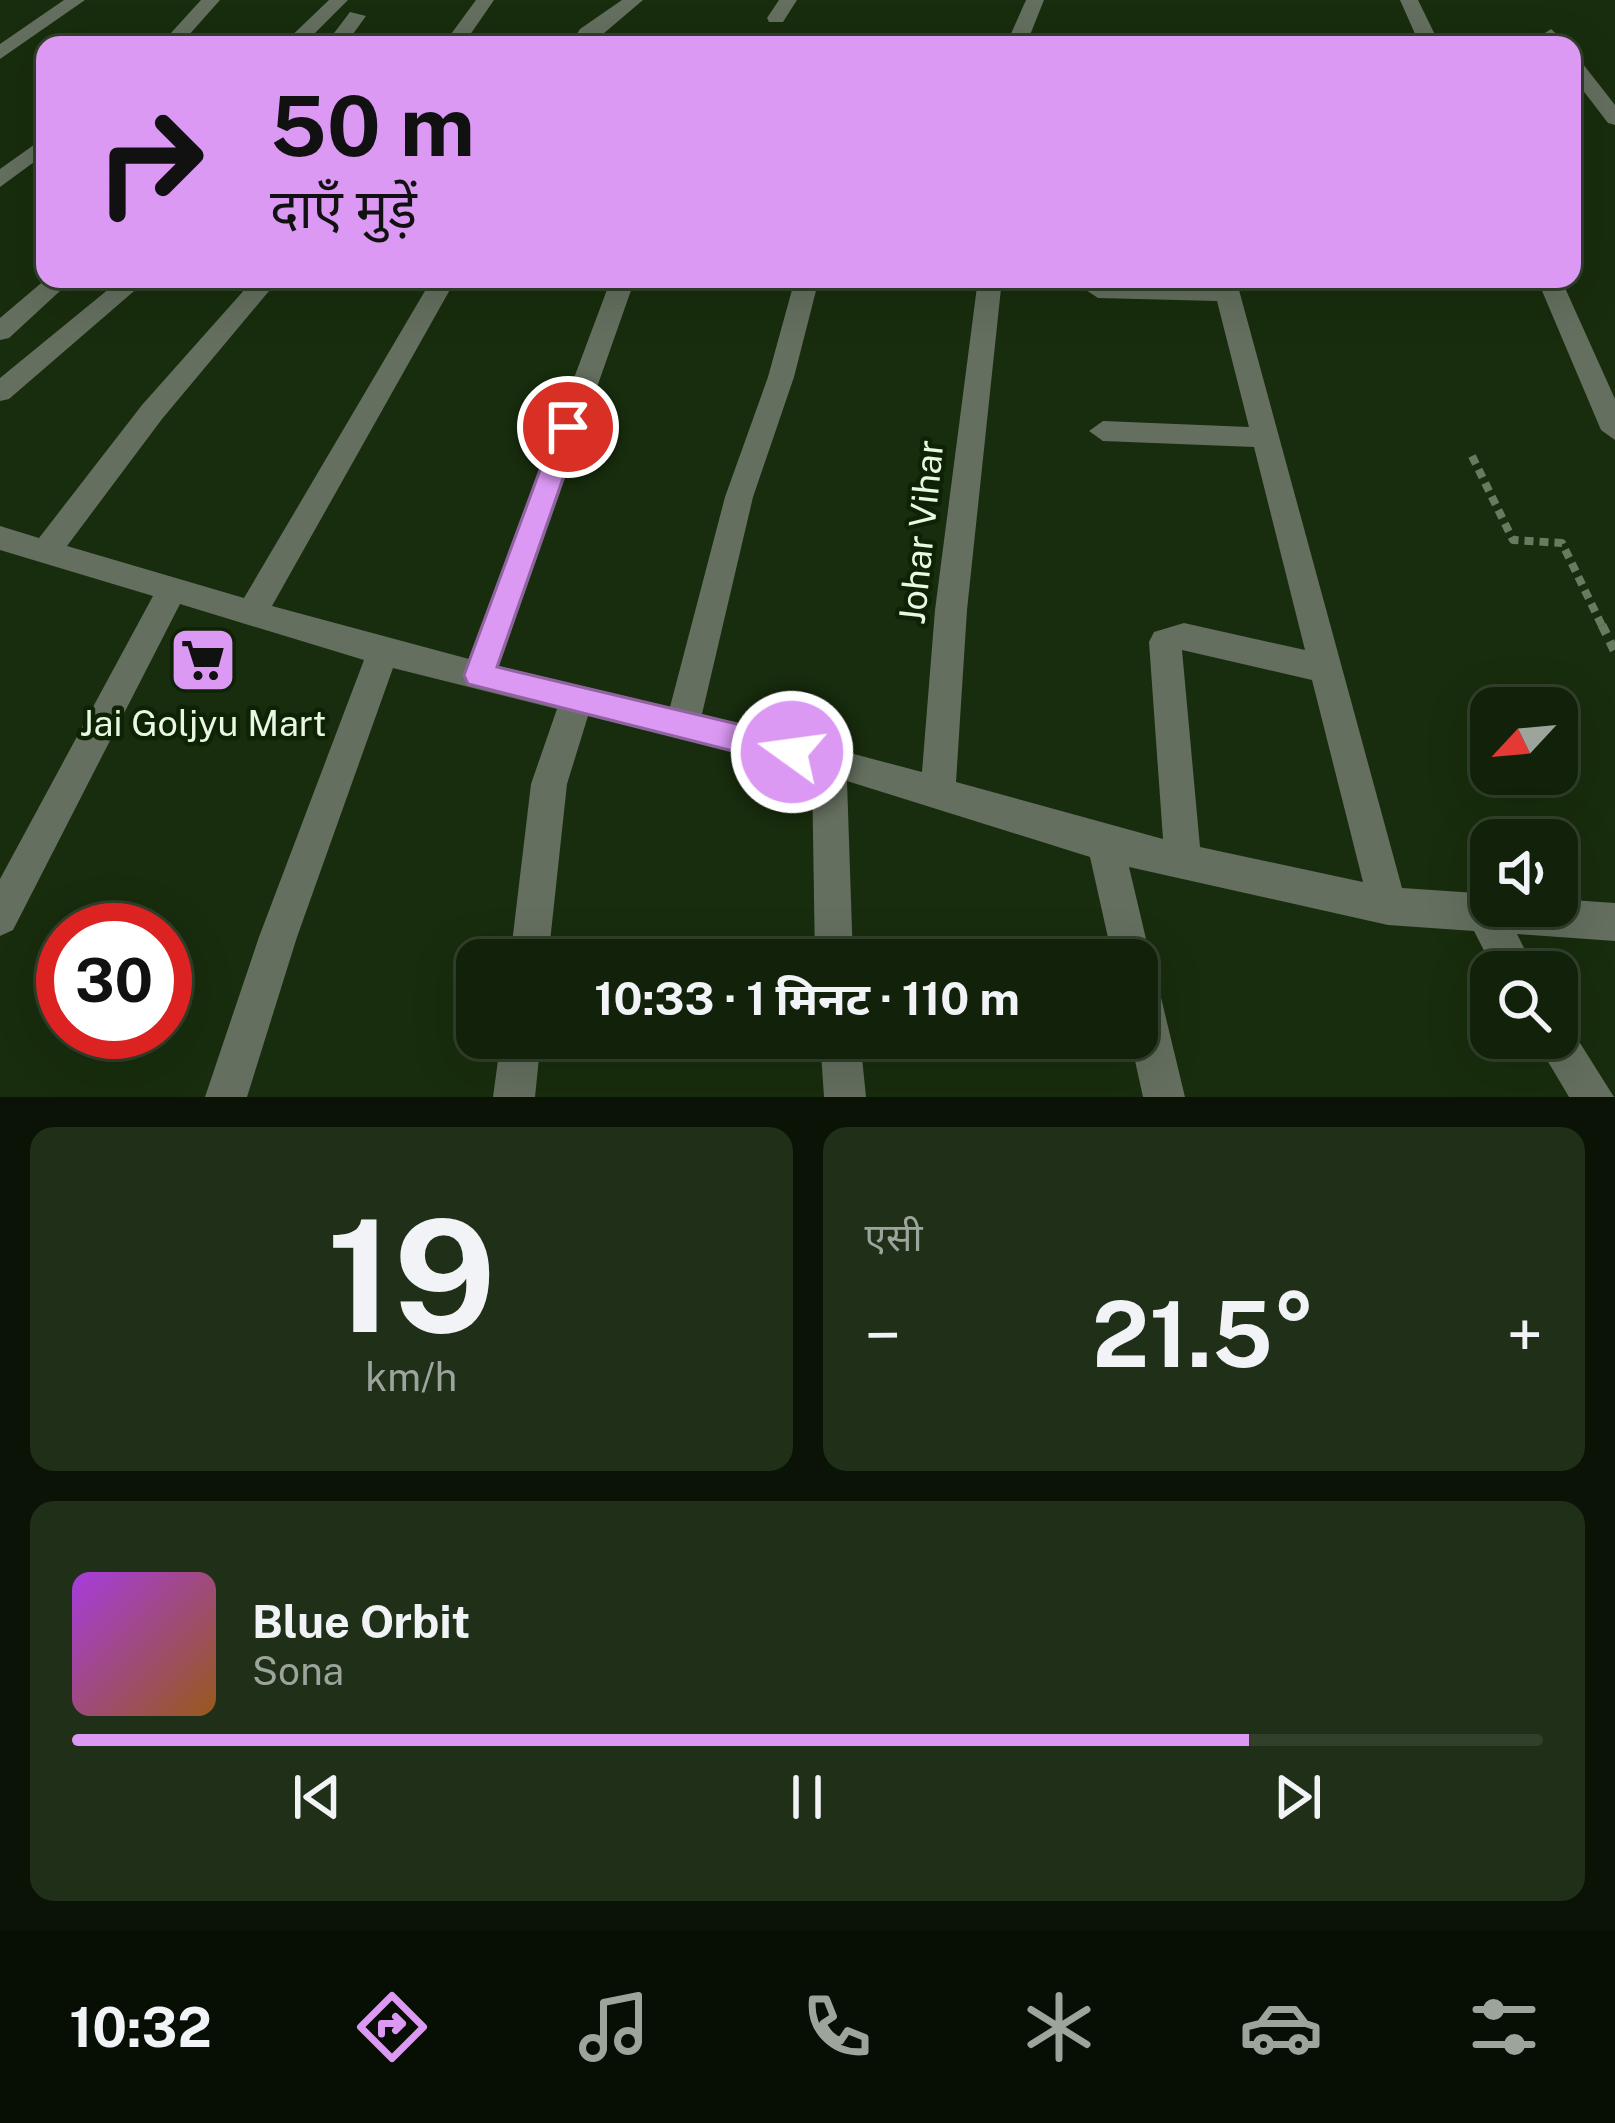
<!DOCTYPE html>
<html lang="hi">
<head>
<meta charset="utf-8">
<style>
	:root { --surface:#12220a; --page:#1f2f18; --text:#f1f3f6; --muted:#9ca49c; --line:#313f2b; --accent:#dc99f4 }
	body { margin:0; font-family:"Public Sans","Noto Sans Devanagari",sans-serif; background:var(--page); color:var(--text); height:100vh; display:flex; flex-direction:column; font-size:45px; white-space:nowrap }
	* { box-sizing:border-box; margin:0 }
	p { font-size:39px; color:var(--muted) }
	.icon { flex:none; width:66px; height:66px; fill:none; stroke:currentColor; stroke-width:2; stroke-linecap:round; stroke-linejoin:round }
	.map { position:relative; height:1097px; overflow:hidden }
	.details { display:flex; flex-direction:column; gap:30px; padding:30px; background:#0a1306; flex:1 }
	.details>* { flex:none }
	.guide { position:absolute; left:36px; top:36px; width:1545px; height:252px; border-radius:24px; box-shadow:0 12px 48px #0002,0 0 0 3px var(--line); background:#dc99f4; color:#111; overflow:hidden }
	.needle { width:78px; rotate:244deg }
	.buttons { position:absolute; left:1470px; top:687px; display:grid; gap:24px }
	.buttons a { display:grid; place-items:center; width:108px; height:108px; border-radius:24px; background:var(--surface); box-shadow:0 12px 48px #0002,0 0 0 3px var(--line); font-size:60px }
	.speed { position:absolute; left:36px; top:903px; display:flex; gap:24px; font-size:60px; font-weight:700; text-align:center }
	.speed>* { display:grid; place-content:center; width:156px; height:156px; border-radius:50%; background:var(--surface); box-shadow:0 12px 48px #0002,0 0 0 3px var(--line); line-height:1 }
	.speed .limit { border:18px solid #d22; background:#fff; color:#111 }
	.pin { position:absolute; display:grid; place-items:center; width:102px; height:102px; color:#fff; margin:-51px; border:6px solid #fff; border-radius:50%; box-shadow:0 3px 12px #0007 }
	.me { position:absolute; width:132px; margin:-66px; rotate:284deg; stroke-linejoin:round; filter:drop-shadow(0 0 9px #0008) }
	.turn { display:flex; align-items:center; gap:42px; height:252px; padding:0 36px; font-size:54px }
	.turn .icon { width:156px; height:156px; stroke-width:2.5 }
	.turn b { display:block; font-size:84px; line-height:102px }
	.big { font-size:90px; font-weight:700; line-height:1.1 }
	.details .card { flex:1; display:flex; flex-direction:column; justify-content:center; gap:18px; min-width:0; padding:0 42px; border-radius:24px; background:var(--page) }
	.details .dial { align-items:center; gap:0 }
	.dial b { font-size:156px; line-height:1 }
	.song { display:flex; align-items:center; gap:36px }
	.cover { width:144px; height:144px; border-radius:18px; background:linear-gradient(135deg,hsl(280 70% 55%),hsl(30 70% 35%)) }
	.played { height:12px; border-radius:6px; background:linear-gradient(90deg,var(--accent) 80%,var(--line) 80%) }
	.keys { display:flex; justify-content:space-around; direction:ltr }
	.heat { display:flex; justify-content:space-between; align-items:center; font-size:66px; direction:ltr }
	.details .tiles { flex:1; display:grid; gap:30px; grid-template-columns:1fr 1fr }
	.card:last-child { grid-column:span 2 }
	.trip { position:absolute; left:456px; top:939px; width:702px; height:120px; border-radius:24px; background:var(--surface); box-shadow:0 12px 48px #0002,0 0 0 3px var(--line); font-weight:700; line-height:120px; text-align:center }
	.menu { display:flex; height:192px; justify-content:space-around; align-items:center; background:#070e04; color:var(--muted) }
	.menu .icon { width:84px; height:84px }
	.menu .active { color:var(--accent) }
	.menu b { font-size:54px; color:var(--text) }
	.map>svg:first-child { display:block }
	.lines { fill:none; stroke-linecap:round; stroke-linejoin:round }
	.path-far1 { stroke:#687b5f; stroke-width:8; stroke-dasharray:9 6; stroke-linecap:butt }
	.path { stroke:#687b5f; stroke-width:9; stroke-dasharray:10 8; stroke-linecap:butt }
	.minor { fill:#646f5f; fill-rule:evenodd }
	.route { fill:#dc99f4; stroke:#8f639f; stroke-width:3 }
	.labels { text-anchor:middle; stroke-width:9; stroke-linejoin:round; paint-order:stroke }
	.street-label { font-size:36px; fill:#e9f7e3; stroke:#0e2304 }
	.poi-label { font-size:36px; fill:#e9f7e3; stroke:#0e2304 }
</style>
</head>
<body>
<div class="map">
<svg width="1615" height="1097" viewBox="0 0 1615 1097">
	<rect width="100%" height="100%" fill="#182d0d"/>
	<g class="lines">
		<path class="path-far1" d="M1472,456L1513,540L1562,543L1603,628"/>
		<path class="path" d="M1602,625L1615,652"/>
		<g class="minor">
			<path d="M64,0H85L0,59V44Z"/>
			<path d="M201,0H220L180,45H160Z"/>
			<path d="M329,0H348L303,45H282Z"/>
			<path d="M476,0H494L463,45H443Z"/>
			<path d="M622,0H643L590,45H570L580,29Z"/>
			<path d="M779,0H797L783,22H769L767,18Z"/>
			<path d="M1026,0H1044L1026,45H1006Z"/>
			<path d="M1400,0H1418L1440,45H1420Z"/>
			<path d="M350,12L366,16L345,45H325Z"/>
			<path d="M1551,29L1569,45H1549L1542,35Z"/>
			<path d="M1572,57L1579,59L1615,105V125L1608,123L1572,76Z"/>
			<path d="M45,137V154L0,187V169Z"/>
			<path d="M46,279H73L9,338L0,340V318Z"/>
			<path d="M121,279H148L9,399L0,401V378Z"/>
			<path d="M254,279H279L162,419L67,546L244,598L432,279H456L272,606L469,659L611,279H635L499,666L670,707L725,497L768,377L795,279H819L794,377L753,497L702,714L922,772L935,610L978,279H1002L967,610L956,782L1163,839L1149,642L1154,632L1184,623L1305,650L1254,447L1103,441L1089,431L1103,421L1249,427L1217,301L1098,298L1086,290L1098,282L1213,285L1212,279H1236L1402,888L1491,894V906H1557V899L1615,903V941L1517,934L1536,972H1495L1474,931L1388,925L1129,867L1151,960L1149,966L1157,981L1185,1097H1143L1130,1038H1137V960H1113L1090,857L847,781L853,960H815L812,771L588,716L567,784L548,960H510L531,784L557,709L393,668L297,937L247,1097H205L259,937L364,660L180,604L13,930L0,936V879L153,596L0,550V526L39,538L142,405ZM1182,650L1312,680L1363,882L1200,847Z"/>
			<path d="M1537,279H1561L1615,399V440L1601,430Z"/>
			<path d="M1557,1019L1568,1024L1614,1097H1569L1534,1038H1557Z"/>
			<path d="M501,1038H541L535,1097H493Z"/>
			<path d="M820,1038H860L866,1097H824Z"/>
		</g>
	</g>
	<path class="route" d="M568,418L581,427L497,667L792,737L803,742L808,752L803,761L792,766L468,684L464,675L556,427Z"/>
	<defs>
		<symbol id="supermarket-square" viewBox="-11 -11 22 22"><rect x="-9" y="-9" width="18" height="18" rx="4" fill="#dc99f4" stroke="#0e2304"/><path d="M-6-5.5h2.5l.6 2H6L4.5 2H-2.5L-4.4-4H-6ZM-1.5 3.2a1.3 1.3 0 1 0 .1 0ZM3 3.2a1.3 1.3 0 1 0 .1 0Z" fill="#111"/></symbol>
	</defs>
	<g fill-rule="evenodd">
		<use href="#supermarket-square" x="165" y="622" width="76" height="76"/>
	</g>
	<g class="labels">
		<g class="street-label">
			<text transform="translate(921 532) rotate(-84)" y="13">Johar Vihar</text>
		</g>
		<g class="poi-label">
			<text x="203" y="736">Jai Goljyu Mart</text>
		</g>
	</g>
</svg>
<div class="buttons">
<a><svg class="needle" viewBox="-14 -14 28 28"><path d="M0-13l5 13h-10z" fill="#e53935"/><path d="M0 13l5-13h-10z" fill="#9ca49c"/></svg></a>
<a><svg class="icon" aria-label="sound" viewBox="0 0 24 24"><path d="M4 9h4l5-4v14l-5-4H4zM17 9q2 3 0 6"/></svg></a>
<a><svg class="icon" aria-label="search" viewBox="0 0 24 24"><circle cx="10" cy="10" r="6"/><path d="M15 15l6 6"/></svg></a>
</div>
<div class="speed"><div class="limit">30</div></div>
<div class="pin" style="left:568px;top:427px;background:#d93025"><svg class="icon" aria-label="arrive" viewBox="0 0 24 24"><path d="M6 21V4h12l-3 4 3 4H6"/></svg></div>
<svg class="me" style="left:792px;top:752px" viewBox="-20 -20 40 40"><circle r="17" fill="#dc99f4" stroke="#fff" stroke-width="3"/><path d="M0-11L8 9 0 5-8 9z" fill="#fff"/></svg>
<div class="trip">10:33 · 1 मिनट · 110 m</div>
<div class="guide">
<div class="turn"><svg class="icon" aria-label="right" viewBox="0 0 24 24"><path d="M7 20v-9h11M14 6l5 5-5 5"/></svg><div><b>50 m</b>दाएँ मुड़ें</div></div>
</div>
</div>
<section class="details">
<div class="tiles">
<div class="card dial"><b>19</b><p>km/h</p></div>
<div class="card"><p>एसी</p>
<div class="heat"><a>−</a><b class="big">21.5°</b><a>+</a></div>
</div>
<div class="card">
<div class="song"><i class="cover"></i><div><b>Blue Orbit</b><p>Sona</p></div></div>
<div class="played"></div>
<div class="keys"><svg class="icon" aria-label="previous" viewBox="0 0 24 24"><path d="M18 5L8 12l10 7zM5 5v14"/></svg><svg class="icon" aria-label="pause" viewBox="0 0 24 24"><path d="M8 5v14M16 5v14"/></svg><svg class="icon" aria-label="next" viewBox="0 0 24 24"><path d="M6 5l10 7-10 7zM19 5v14"/></svg></div>
</div>
</div>
</section>
<nav class="menu">
<b>10:32</b>
<svg class="icon active" aria-label="directions" viewBox="0 0 24 24"><path d="M12 3l9 9-9 9-9-9zM9 14v-3h6M13 9l2 2-2 2"/></svg>
<svg class="icon" aria-label="music" viewBox="0 0 24 24"><path d="M9 18V5l10-2v13"/><circle cx="6" cy="18" r="3"/><circle cx="16" cy="16" r="3"/></svg>
<svg class="icon" aria-label="phone" viewBox="0 0 24 24"><path d="M5 4h4l2 5-3 2q2 4 5 5l2-3 5 2v4C11 20 4 13 5 4z"/></svg>
<svg class="icon" aria-label="climate" viewBox="0 0 24 24"><path d="M12 3v18M4 7l16 10M4 17L20 7"/></svg>
<svg class="icon" aria-label="car" viewBox="0 0 24 24"><path d="M5 17H2v-5l4-1 3-4h7l3 4 3 1v5h-3M9 17h6M6 11h13"/><circle cx="7" cy="17" r="2"/><circle cx="17" cy="17" r="2"/></svg>
<svg class="icon" aria-label="filters" viewBox="0 0 24 24"><path d="M4 7h16M4 17h16"/><circle cx="9" cy="7" r="2"/><circle cx="15" cy="17" r="2"/></svg>
</nav>
</body>
</html>
